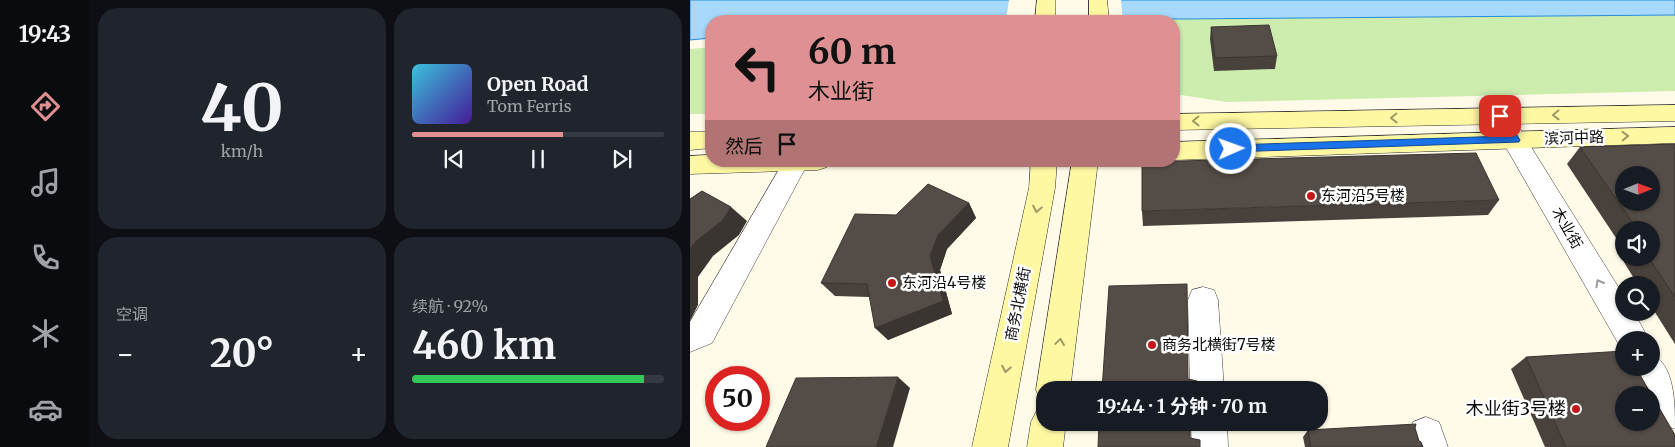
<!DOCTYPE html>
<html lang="zh">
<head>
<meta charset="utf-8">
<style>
	:root { --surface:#171b24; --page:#20242c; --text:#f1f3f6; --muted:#9ea1a6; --line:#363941; --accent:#de9092 }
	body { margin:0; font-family:Merriweather,"Noto Sans SC",serif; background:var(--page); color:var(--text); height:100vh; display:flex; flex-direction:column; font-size:19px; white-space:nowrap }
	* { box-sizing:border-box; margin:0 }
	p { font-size:16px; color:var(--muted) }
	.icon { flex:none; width:28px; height:28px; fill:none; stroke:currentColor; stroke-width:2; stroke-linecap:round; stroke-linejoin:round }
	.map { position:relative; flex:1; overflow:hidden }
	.drawer { display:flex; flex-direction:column; gap:8px; padding:8px; background:#0d0f14; width:600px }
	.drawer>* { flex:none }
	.banner { position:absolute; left:15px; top:15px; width:475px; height:152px; border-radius:20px; box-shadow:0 1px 4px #0004; background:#de9092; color:#111; overflow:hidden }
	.needle { width:32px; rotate:89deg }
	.controls { position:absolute; left:925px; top:166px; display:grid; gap:10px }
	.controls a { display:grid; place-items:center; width:45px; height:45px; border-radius:50%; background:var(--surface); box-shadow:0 1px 4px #0004; font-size:25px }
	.speed { position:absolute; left:15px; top:366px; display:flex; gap:10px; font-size:25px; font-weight:700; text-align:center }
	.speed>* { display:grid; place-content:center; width:65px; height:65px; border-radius:50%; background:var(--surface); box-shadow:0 1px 4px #0004; line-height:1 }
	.speed .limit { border:8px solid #d22; background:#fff; color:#111 }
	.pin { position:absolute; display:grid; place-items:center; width:42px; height:42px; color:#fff; margin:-21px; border-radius:10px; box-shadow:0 2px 8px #0006 }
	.me { position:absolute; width:55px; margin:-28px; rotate:88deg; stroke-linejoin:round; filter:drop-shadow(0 0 4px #0008) }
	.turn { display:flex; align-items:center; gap:18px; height:105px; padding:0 20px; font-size:22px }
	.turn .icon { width:65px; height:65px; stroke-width:2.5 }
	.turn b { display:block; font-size:35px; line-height:42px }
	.then { display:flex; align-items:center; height:48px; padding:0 20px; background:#0003; gap:10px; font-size:19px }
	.big { font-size:38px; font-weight:700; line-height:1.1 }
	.drawer .widget { flex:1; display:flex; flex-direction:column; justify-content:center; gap:8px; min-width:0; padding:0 18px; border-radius:20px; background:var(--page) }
	.drawer .dial { align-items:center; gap:0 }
	.dial b { font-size:65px; line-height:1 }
	.song { display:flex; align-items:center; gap:15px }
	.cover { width:60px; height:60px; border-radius:8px; background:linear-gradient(135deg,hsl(190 70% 55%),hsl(260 70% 35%)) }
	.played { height:5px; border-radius:2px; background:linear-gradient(90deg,var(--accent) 60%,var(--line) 60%) }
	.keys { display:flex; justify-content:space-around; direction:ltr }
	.heat { display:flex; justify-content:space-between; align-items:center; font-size:28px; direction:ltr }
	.charge { height:8px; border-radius:4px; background:linear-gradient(90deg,#34c759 92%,var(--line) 0) }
	.drawer .tiles { flex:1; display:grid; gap:8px; grid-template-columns:repeat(2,1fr) }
	.trip { position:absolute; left:346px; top:381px; width:292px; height:50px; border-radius:20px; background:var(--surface); box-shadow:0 1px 4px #0004; font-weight:700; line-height:50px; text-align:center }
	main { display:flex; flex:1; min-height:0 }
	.menu { display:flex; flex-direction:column; width:90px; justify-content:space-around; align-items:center; background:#090b0e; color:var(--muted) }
	.menu .icon { width:35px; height:35px }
	.menu .current { color:var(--accent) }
	.menu b { font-size:22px; color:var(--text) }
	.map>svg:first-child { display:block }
	.green { fill:#ccedae }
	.water { fill:#a6d9fc; stroke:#278bda }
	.pier { fill:#fffbe8 }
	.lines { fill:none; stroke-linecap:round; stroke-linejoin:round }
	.minor-casing { stroke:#3d3d3d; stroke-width:1 }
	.tertiary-casing { stroke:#3d3d3d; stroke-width:1 }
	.secondary-casing { stroke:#2c2c2c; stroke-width:1 }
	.minor { fill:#fff; fill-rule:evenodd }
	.tertiary { fill:#fff; fill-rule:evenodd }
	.secondary { fill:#fff8a3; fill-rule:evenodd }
	.wall { fill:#48413c }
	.shaded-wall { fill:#3b3531 }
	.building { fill:#544c46; stroke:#3b3531; fill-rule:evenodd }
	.oneway { stroke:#9d9966 }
	.oneway2 { stroke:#9d9d9d }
	.route { fill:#1a73e8; stroke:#114b97 }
	.poi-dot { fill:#c61618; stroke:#fff; stroke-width:2 }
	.labels { text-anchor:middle; stroke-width:5; stroke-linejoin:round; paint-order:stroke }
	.street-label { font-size:15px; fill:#0a0a0a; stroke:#fff }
	.poi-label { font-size:15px; fill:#0a0a0a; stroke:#fff; text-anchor:start }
	.near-poi-label { font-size:18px; fill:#0a0a0a; stroke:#fff; text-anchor:end }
</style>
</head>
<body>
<main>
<nav class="menu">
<b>19:43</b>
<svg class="icon current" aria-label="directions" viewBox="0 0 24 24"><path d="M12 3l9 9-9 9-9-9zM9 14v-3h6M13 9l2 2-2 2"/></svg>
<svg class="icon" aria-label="music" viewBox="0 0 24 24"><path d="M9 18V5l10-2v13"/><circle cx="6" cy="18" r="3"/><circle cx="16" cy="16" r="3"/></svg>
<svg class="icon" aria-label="phone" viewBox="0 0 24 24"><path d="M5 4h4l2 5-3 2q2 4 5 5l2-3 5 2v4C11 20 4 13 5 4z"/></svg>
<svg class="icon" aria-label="climate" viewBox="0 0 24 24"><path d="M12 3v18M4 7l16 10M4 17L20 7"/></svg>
<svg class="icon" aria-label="car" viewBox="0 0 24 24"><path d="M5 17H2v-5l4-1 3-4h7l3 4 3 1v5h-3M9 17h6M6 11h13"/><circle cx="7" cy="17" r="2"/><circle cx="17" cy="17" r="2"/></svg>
</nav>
<section class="drawer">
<div class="tiles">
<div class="widget dial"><b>40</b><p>km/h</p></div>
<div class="widget">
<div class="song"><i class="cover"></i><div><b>Open Road</b><p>Tom Ferris</p></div></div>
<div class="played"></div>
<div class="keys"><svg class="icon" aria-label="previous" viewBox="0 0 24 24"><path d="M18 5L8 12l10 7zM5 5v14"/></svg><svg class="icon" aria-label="pause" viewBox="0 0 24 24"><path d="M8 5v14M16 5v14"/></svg><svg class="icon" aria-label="next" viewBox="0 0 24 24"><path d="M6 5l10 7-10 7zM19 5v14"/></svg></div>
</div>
<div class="widget"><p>空调</p>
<div class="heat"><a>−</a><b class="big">20°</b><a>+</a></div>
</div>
<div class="widget"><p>续航 · 92%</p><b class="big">460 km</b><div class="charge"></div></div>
</div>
</section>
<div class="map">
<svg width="985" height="447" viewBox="0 0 985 447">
	<rect width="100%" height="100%" fill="#fffbe8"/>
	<g class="green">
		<path d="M985,15V91L537,102L484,94V21H433V19Z"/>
		<path d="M21,47V114H0V49Z"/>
	</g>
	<path class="water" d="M0,0H985V15L491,19L249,16L198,21H21V38L0,40Z"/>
	<path class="pier" d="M319,0H431L433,21L316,20Z"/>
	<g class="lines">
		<defs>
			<g id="minor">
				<path d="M94,161H119L22,343L0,352V322Z"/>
				<path d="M513,287L524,290L528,300L534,390H500L498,300L502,290Z"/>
				<path d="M736,417L749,422L758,447H722L718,435L723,422Z"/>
				<path d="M501,422H537L538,447H502Z"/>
			</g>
			<g id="tertiary">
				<path d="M810,108L818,110L934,296V312H944L959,340H934V351L932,350L798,116L802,110Z"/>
				<path d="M961,353C985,365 985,403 985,429L973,424L961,404V395H956L942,368H961Z"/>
			</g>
			<g id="secondary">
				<path d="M347,0H365V21H345Z"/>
				<path d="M399,0H417L419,21H399Z"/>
				<path d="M985,105V121L484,130V114Z"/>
				<path d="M985,127V143L484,160V142Z"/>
				<path d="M0,132H21V148L0,150Z"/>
				<path d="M21,155V161H140L137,167L128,170L0,174V156Z"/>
				<path d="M341,161H367L365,188L318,447H282L339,188Z"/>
				<path d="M382,161H408L380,390H355V403L351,402L346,390Z"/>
				<path d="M355,406V422H376L373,447H337L341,422L347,410Z"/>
			</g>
		</defs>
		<use href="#minor" class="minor-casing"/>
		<use href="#tertiary" class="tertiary-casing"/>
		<use href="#secondary" class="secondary-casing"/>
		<use href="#minor" class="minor"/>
		<use href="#tertiary" class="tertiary"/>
		<use href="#secondary" class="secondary"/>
	</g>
	<g class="wall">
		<path d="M521,27L587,56L585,69L524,71L520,39Z"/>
		<path d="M985,144V344L961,306V285H948L929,254L934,250V258H961V230H934V250L877,164L890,147Z"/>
		<path d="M809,200L798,215L453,226L452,211Z"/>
		<path d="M279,203L286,218L257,249L250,270L262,314L198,340L179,297L145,296L131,283L206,215Z"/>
		<path d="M836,357L985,447H855L821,369Z"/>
		<path d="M725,428L729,441L733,447H615L613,437L618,430Z"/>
	</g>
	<g class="shaded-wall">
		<path d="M279,203L286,218L257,249L250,270L262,314L198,340L185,328L240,256L248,235Z"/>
		<path d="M41,207L57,221L49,235L23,256L8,277V305L0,321V249L5,242Z"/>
		<path d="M208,377L220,388L203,447H186Z"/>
	</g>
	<g class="building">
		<path d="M579,25L587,56L525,58L521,27Z"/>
		<path d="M985,144V297L959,258H961V230H948L890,147ZM934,175H961V202H934Z"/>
		<path d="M786,153L809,200L452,211V162Z"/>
		<path d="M238,184L279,203L248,235L240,256L253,301L185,328L177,284L131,283L165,214L206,215Z"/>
		<path d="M12,191L41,207L33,220L5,242L0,249V199Z"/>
		<path d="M497,284L498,379L507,381L508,390H412L419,286Z"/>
		<path d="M934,351V368H946L985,435V447H876L836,357ZM934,395H961V422H934Z"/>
		<path d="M208,377L186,447H76L106,378Z"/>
		<path d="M409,422H500V438L510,440V447H408Z"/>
		<path d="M726,424L725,428L729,441L731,442L733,447H621L618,430Z"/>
	</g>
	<defs><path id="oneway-chevron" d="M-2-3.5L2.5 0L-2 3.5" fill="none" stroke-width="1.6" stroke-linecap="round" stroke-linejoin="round" transform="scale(1.25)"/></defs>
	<g class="oneway">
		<use href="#oneway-chevron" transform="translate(866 115) rotate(179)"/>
		<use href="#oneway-chevron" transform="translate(704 118) rotate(179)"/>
		<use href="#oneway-chevron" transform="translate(506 121) rotate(179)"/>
		<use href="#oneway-chevron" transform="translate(935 136) rotate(-2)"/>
		<use href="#oneway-chevron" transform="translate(347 209) rotate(101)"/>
		<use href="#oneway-chevron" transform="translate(370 342) rotate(-82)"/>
		<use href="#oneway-chevron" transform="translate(316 369) rotate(101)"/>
	</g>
	<use class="oneway2" href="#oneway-chevron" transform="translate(909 283) rotate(-120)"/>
	<path class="route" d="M810,113L814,114L830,140L829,142L541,152L536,149L541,145L818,136L806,116Z"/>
	<g class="poi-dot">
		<circle cx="621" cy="196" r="5"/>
		<circle cx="202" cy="283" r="5"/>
		<circle cx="462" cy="345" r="5"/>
		<circle cx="886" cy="409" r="5"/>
	</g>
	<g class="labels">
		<g class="street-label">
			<text transform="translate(884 138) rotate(-2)" y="5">滨河中路</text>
			<text transform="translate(877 228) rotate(60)" y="5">木业街</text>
			<text transform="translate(328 304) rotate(-79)" y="5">商务北横街</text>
		</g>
		<g class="poi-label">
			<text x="631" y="201">东河沿5号楼</text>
			<text x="212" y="288">东河沿4号楼</text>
			<text x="472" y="350">商务北横街7号楼</text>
		</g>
		<g class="near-poi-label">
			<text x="876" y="415">木业街3号楼</text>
		</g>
	</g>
</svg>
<div class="controls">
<a><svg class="needle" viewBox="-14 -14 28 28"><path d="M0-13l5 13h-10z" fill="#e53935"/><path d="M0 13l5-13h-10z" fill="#9ea1a6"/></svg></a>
<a><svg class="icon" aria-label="sound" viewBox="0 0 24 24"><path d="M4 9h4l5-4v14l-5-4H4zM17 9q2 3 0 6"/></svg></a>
<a><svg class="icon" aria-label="search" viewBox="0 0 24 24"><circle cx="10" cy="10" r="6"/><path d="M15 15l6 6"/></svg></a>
<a>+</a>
<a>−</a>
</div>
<div class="speed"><div class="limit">50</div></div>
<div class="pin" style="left:810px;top:116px;background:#d93025"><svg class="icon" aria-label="arrive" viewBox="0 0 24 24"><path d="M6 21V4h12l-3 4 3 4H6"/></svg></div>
<svg class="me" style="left:541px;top:149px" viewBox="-20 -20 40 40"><circle r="17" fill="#1a73e8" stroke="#fff" stroke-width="3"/><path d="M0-11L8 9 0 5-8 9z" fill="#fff"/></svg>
<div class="trip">19:44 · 1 分钟 · 70 m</div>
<div class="banner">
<div class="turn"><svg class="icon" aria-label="left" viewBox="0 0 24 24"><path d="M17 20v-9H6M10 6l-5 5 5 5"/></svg><div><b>60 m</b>木业街</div></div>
<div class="then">然后<svg class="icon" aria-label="arrive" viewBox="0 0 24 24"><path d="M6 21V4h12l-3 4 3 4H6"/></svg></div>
</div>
</div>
</main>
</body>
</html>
